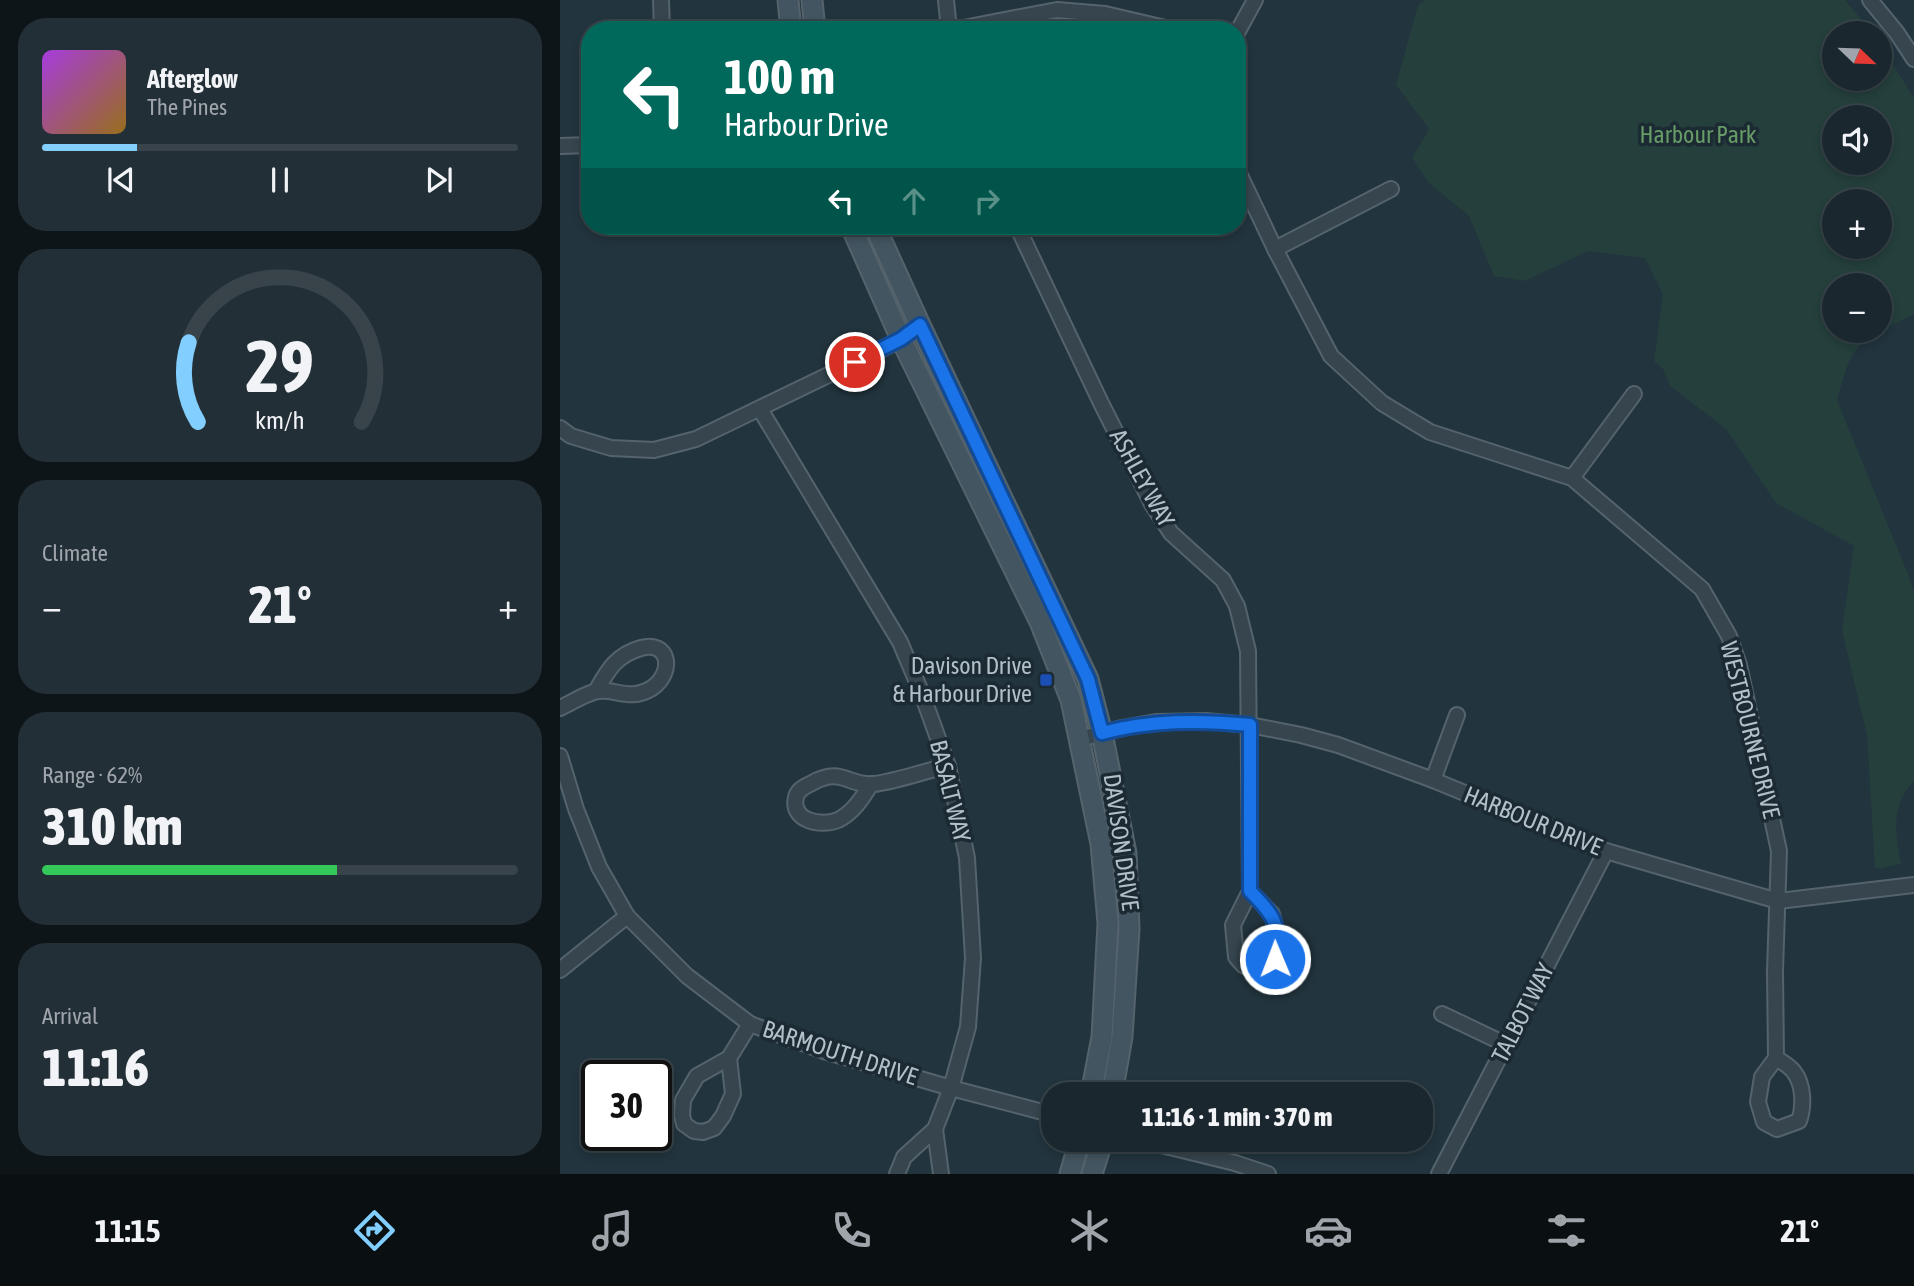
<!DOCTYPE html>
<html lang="en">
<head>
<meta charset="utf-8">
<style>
	:root { --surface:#1a272e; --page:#232f36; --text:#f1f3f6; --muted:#9fa5aa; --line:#38444a; --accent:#81ceff }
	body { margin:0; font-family:"Asap Condensed",sans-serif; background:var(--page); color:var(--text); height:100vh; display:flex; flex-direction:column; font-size:26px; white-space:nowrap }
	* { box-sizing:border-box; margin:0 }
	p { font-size:23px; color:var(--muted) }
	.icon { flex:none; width:38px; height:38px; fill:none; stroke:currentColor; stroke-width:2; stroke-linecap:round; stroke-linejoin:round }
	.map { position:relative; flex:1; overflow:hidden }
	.details { display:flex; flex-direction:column; gap:18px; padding:18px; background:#0e1519; width:560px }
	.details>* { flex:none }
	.hud { position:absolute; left:21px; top:21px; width:665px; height:214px; border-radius:28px; box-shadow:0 4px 10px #0003,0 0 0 2px var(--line); background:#00695c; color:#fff; overflow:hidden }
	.needle { width:46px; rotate:113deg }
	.tools { position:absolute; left:1262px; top:21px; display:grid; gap:14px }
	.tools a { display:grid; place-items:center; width:70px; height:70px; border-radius:50%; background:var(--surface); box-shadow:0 4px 10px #0003,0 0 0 2px var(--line); font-size:35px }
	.speed { position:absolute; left:21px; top:1060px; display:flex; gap:14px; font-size:35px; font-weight:700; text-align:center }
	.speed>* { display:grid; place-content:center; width:91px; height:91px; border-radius:50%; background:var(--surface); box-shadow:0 4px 10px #0003,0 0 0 2px var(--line); line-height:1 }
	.speed .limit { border:4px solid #111; border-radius:10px; background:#fff; color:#111 }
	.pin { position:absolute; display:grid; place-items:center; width:60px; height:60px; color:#fff; margin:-30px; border:4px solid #fff; border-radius:50%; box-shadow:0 2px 7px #0007 }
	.me { position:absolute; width:77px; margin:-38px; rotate:359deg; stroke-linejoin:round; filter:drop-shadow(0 0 5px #0008) }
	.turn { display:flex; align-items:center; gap:24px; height:147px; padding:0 28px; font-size:32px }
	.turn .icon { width:91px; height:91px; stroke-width:2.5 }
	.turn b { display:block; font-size:49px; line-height:60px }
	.lanes { display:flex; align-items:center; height:66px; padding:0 28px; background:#0003; justify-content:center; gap:35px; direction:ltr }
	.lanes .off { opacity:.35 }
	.big { font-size:52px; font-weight:800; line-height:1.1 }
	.details .widget { flex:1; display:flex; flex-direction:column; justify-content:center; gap:10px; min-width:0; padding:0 24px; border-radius:28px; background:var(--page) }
	.details .dial { align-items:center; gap:0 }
	.dial svg { height:182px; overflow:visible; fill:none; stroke:var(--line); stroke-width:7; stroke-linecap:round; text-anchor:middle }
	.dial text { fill:var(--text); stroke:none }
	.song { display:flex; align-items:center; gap:21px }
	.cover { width:84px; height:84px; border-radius:10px; background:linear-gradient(135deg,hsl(280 70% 55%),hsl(40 70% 35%)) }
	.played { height:7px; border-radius:4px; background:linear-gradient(90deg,var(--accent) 20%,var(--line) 20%) }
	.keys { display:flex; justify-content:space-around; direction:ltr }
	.heat { display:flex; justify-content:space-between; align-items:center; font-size:38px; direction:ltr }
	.charge { height:10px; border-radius:5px; background:linear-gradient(90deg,#34c759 62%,var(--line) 0) }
	.trip { position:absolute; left:481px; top:1082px; width:392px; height:70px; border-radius:28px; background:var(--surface); box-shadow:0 4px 10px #0003,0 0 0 2px var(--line); font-weight:800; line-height:70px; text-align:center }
	.dock { display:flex; height:112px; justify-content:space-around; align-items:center; background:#0a1012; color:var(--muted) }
	.dock .icon { width:49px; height:49px }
	.dock .active { color:var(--accent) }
	.dock b { font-size:32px; color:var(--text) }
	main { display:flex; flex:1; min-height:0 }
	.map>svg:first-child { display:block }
	.green { fill:#243f3c; fill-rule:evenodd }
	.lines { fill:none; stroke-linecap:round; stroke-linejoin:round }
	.minor-casing { stroke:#54636c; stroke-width:18 }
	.secondary-casing { stroke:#54636c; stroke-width:23 }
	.minor { stroke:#36454e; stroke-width:14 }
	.secondary { stroke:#435561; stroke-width:19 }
	.route-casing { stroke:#114b97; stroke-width:18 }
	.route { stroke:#1a73e8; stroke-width:12 }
	.transit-dot { fill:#1a4fb4; stroke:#1b2a33; stroke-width:2.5 }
	.labels { text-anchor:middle; stroke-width:7; stroke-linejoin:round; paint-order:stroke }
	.park-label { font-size:24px; fill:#679c67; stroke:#1b2a33 }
	.street-label { font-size:24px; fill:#b1c0c9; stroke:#1b2a33 }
	.poi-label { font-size:24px; fill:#b1c0c9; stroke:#1b2a33; text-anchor:end }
</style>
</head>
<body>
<main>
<section class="details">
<div class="widget">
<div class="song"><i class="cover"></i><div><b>Afterglow</b><p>The Pines</p></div></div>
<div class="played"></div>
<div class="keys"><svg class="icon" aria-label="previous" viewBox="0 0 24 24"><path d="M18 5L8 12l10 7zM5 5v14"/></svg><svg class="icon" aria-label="pause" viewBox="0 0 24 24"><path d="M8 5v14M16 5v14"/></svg><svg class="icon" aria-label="next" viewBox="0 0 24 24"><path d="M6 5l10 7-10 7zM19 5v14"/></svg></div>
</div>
<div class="widget dial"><svg viewBox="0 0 100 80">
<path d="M14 69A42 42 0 1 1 86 69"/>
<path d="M14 69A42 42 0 0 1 10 34" stroke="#81ceff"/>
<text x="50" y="56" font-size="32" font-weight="700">29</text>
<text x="50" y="72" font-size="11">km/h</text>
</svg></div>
<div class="widget"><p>Climate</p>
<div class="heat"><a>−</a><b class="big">21°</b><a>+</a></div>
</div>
<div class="widget"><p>Range · 62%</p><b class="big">310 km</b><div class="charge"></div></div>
<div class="widget"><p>Arrival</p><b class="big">11:16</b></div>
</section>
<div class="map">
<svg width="1354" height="1174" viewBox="0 0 1354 1174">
	<rect width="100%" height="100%" fill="#22343e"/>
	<path class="green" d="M865,0H1285L1313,33H1274V79H1320V44L1354,98V314L1316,333L1297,348L1287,366L1277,400L1352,584L1354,595V781C1331,805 1335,833 1341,864L1315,869L1307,735L1282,631L1294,546L1216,503L1166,429L1110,386L1103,369L1094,361L1103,294L1085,258L1028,251L965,281L934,276L909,216L869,183L852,158L869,129L836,85L858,5ZM1320,117V163H1274V117ZM1320,201V247H1274V201ZM1320,285V331H1274V285Z"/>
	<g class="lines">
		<defs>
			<g id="minor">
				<path d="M101,0L102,30"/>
				<path d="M386,0L389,30"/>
				<path d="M1310,0L1337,33L1354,59"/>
				<path d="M393,30L497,10L545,14L614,30"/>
				<path d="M677,33L695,0"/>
				<path d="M0,146L30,145"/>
				<path d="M677,169L715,249L771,356L822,403L870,432L1012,478L1142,589L1169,636L1179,665L1219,851L1215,971L1216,1058L1202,1077L1198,1102L1204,1122L1217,1129L1239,1121C1244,1107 1244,1085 1234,1072C1230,1066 1222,1062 1216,1058"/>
				<path d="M457,226L541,403L592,504L611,533L663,580L677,606L688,651L690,891L673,925L676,957L683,965L694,970L706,968L715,959L719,943L712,914L690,891"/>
				<path d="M715,249L831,189"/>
				<path d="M200,409L340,642L362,694L388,766L407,858L413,958L408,1027L391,1088L375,1129L344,1157L337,1174"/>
				<path d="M0,428L11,436L51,448L94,450L136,439L318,351L341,339L360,325"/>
				<path d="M1012,478L1074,394"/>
				<path d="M0,708C11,703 23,695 34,692C53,686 68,703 92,688C115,672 109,640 81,648C56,655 48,670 36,691"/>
				<path d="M520,739L562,728L596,722L646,721L690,725L741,735L778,745L873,780L1046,851L1218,901L1354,885"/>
				<path d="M0,756L16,809L39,867L67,916L127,976L190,1024L264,1051L391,1088L494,1115"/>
				<path d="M873,780L897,715"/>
				<path d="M311,784C303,797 293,813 278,820C261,827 230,821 236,797C238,789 246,786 252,783C282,766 289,787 314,784C338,781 364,771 388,766"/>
				<path d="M0,970L67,916"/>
				<path d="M882,1014L947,1045"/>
				<path d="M169,1058L173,1094L163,1116L154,1128L143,1132L134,1131L124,1124L122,1115L123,1100L137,1076L169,1058L190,1024"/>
				<path d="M375,1129L381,1174"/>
				<path d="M577,1139L675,1163L708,1174"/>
				<path d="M879,1174L1046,851"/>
			</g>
			<g id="secondary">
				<path d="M228,0L231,30"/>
				<path d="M252,0L255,30"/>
				<path d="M291,226L341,339L480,622L511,700L541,844L548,923L542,1037L531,1094"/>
				<path d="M315,226L360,325L528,679L542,733L566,853L569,929L562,1037L552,1094"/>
				<path d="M510,1174L520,1139"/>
				<path d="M532,1174L543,1139"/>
			</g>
		</defs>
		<use href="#minor" class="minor-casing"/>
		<use href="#secondary" class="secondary-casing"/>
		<use href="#minor" class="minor"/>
		<use href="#secondary" class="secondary"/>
	</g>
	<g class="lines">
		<defs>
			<path id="route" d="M295,362L341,339L360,325L528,679L542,733C591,720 639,720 690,725V891C712,913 723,926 715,959"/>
		</defs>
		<use href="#route" class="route-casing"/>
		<use href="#route" class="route"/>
	</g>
	<rect class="transit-dot" x="479" y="673" width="14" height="14" rx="3.5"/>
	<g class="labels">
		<g class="park-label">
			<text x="1138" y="143">Harbour Park</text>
		</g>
		<g class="street-label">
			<text transform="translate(582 478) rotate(61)" y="8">ASHLEY WAY</text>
			<text transform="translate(1190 730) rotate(76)" y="8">WESTBOURNE DRIVE</text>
			<text transform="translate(390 791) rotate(76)" y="8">BASALT WAY</text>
			<text transform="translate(973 821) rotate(22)" y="8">HARBOUR DRIVE</text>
			<text transform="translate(561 842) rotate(82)" y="8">DAVISON DRIVE</text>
			<text transform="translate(963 1013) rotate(-63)" y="8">TALBOT WAY</text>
			<text transform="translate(280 1053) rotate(18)" y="8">BARMOUTH DRIVE</text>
		</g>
		<g class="poi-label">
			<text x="472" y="674">Davison Drive<tspan x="472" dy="28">&amp; Harbour Drive</tspan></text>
		</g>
	</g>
</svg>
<div class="tools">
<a><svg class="needle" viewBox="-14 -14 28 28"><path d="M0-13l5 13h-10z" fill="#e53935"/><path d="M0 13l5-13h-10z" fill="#9fa5aa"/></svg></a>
<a><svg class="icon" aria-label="sound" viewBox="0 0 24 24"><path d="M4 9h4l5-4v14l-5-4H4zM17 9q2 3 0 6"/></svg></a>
<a>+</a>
<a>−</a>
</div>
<div class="speed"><div class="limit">30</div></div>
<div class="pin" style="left:295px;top:362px;background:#d93025"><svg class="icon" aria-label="arrive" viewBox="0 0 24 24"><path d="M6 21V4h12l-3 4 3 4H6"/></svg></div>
<svg class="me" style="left:715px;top:959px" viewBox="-20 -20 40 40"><circle r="17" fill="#1a73e8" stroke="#fff" stroke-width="3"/><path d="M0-11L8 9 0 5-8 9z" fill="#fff"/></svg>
<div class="trip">11:16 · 1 min · 370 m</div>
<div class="hud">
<div class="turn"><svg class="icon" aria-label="left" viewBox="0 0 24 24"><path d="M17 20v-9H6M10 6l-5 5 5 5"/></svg><div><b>100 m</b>Harbour Drive</div></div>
<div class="lanes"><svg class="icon" aria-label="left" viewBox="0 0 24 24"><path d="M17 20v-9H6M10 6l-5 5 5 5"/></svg><svg class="icon off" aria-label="ahead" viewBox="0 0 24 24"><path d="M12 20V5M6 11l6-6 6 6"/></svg><svg class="icon off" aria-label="right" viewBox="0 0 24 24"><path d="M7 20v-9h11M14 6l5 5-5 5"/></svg></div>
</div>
</div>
</main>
<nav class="dock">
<b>11:15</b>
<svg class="icon active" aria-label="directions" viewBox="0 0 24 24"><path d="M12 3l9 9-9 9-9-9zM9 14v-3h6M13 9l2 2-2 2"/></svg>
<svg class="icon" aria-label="music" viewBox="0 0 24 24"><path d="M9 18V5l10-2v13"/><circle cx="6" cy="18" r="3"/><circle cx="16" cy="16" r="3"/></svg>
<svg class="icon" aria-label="phone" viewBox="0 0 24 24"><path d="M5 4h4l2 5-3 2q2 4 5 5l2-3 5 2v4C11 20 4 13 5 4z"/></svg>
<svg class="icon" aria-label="climate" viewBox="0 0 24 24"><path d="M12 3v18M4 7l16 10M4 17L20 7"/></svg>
<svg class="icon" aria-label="car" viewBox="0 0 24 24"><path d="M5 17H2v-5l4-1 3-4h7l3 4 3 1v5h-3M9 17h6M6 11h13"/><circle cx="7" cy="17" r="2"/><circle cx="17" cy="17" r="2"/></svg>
<svg class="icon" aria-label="filters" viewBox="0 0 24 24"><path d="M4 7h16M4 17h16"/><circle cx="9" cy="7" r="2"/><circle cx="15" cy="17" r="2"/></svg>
<b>21°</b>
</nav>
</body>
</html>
